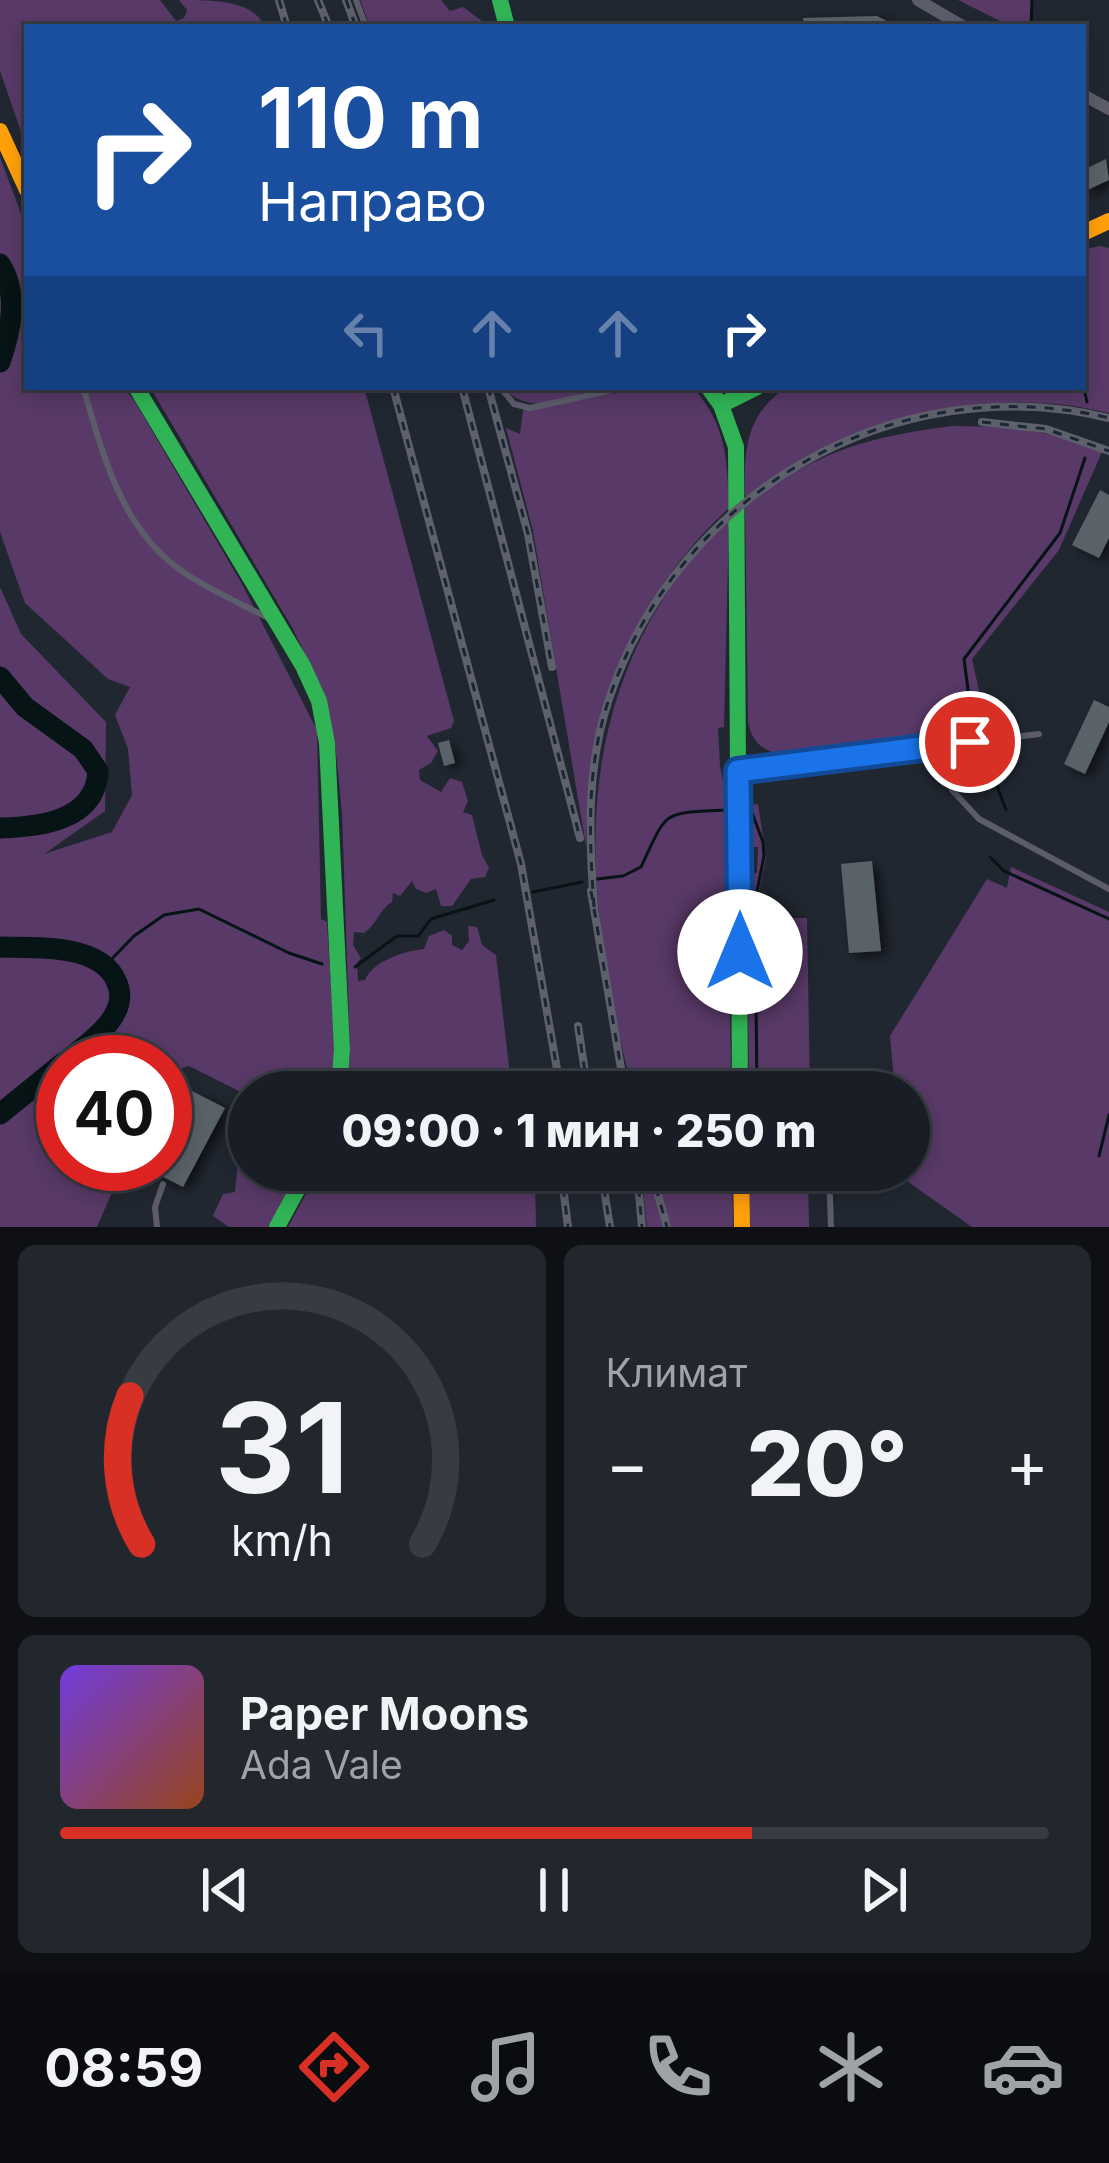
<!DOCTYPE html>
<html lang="ru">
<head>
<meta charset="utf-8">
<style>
	:root { --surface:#191d25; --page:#22262d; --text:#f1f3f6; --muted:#9fa2a7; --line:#373b42; --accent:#d93025 }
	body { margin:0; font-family:Inter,sans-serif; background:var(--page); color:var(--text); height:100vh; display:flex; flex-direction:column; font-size:45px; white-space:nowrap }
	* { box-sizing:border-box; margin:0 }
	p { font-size:39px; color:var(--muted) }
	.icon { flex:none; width:66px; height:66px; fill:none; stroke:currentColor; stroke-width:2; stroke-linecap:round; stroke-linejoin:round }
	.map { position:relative; height:1227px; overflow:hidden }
	.drawer { display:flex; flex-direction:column; gap:18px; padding:18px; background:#0e1014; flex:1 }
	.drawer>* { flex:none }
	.guide { position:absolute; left:24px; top:24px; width:1062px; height:366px; border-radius:0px; box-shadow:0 6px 18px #0003,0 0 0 3px var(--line); background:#1a4fa0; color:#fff; overflow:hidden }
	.speed { position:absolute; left:36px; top:1035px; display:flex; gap:24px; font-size:60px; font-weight:700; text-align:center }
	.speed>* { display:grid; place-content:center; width:156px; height:156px; border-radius:50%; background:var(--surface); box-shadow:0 6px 18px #0003,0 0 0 3px var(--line); line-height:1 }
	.speed .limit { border:18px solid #d22; background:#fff; color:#111 }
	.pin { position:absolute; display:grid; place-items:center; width:102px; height:102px; color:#fff; margin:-51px; border:6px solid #fff; border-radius:50%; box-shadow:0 3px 12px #0007 }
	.me { position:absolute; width:132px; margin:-66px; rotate:0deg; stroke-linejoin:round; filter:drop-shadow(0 0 9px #0008) }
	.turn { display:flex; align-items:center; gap:42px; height:252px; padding:0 36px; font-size:54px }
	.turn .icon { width:156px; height:156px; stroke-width:2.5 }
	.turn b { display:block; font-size:84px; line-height:102px }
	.lanes { display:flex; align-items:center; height:114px; padding:0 36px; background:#0003; justify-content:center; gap:60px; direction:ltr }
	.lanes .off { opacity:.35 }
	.big { font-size:90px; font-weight:800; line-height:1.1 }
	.drawer .card { flex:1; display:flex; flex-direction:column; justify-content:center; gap:18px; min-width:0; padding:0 42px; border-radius:18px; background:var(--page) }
	.drawer .dial { align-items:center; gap:0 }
	.dial svg { height:312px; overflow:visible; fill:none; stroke:var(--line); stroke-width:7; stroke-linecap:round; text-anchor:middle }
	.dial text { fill:var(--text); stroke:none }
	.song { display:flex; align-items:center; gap:36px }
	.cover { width:144px; height:144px; border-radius:18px; background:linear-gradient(135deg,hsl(260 70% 55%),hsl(20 70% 35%)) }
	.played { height:12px; border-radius:6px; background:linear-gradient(90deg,var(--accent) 70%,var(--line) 70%) }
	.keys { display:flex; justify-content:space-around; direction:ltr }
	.heat { display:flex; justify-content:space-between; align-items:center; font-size:66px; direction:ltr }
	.drawer .tiles { flex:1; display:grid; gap:18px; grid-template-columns:1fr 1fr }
	.card:last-child { grid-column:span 2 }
	.trip { position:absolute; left:228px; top:1071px; width:702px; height:120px; border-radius:60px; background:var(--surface); box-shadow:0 6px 18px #0003,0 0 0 3px var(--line); font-weight:800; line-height:120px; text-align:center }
	.dock { display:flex; height:192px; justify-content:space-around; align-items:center; background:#0a0c0f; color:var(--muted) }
	.dock .icon { width:84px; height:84px }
	.dock .active { color:var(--accent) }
	.dock b { font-size:54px; color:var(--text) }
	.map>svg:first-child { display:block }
	.green { fill:#583967 }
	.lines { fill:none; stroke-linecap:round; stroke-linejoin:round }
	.stream { stroke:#061416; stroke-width:3 }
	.river { stroke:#061416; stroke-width:21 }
	.building { fill:#5a6269; filter:url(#shadow) }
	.lane { stroke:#5c5c6b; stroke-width:6 }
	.street { stroke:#5c5c6b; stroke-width:12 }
	.fast { stroke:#30b455; stroke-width:16 }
	.slow { stroke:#ff9f0a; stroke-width:16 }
	.rail-casing { stroke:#5e616c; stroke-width:8 }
	.rail { stroke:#1b2637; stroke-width:3; stroke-dasharray:9; stroke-linecap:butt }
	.route-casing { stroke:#114b97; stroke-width:30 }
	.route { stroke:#1a73e8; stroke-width:21 }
</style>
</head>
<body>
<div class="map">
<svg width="1109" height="1227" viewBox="0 0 1109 1227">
	<defs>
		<filter id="shadow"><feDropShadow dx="6" dy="4" stdDeviation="6" flood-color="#0009"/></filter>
	</defs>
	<rect width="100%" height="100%" fill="#212731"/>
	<g class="green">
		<path d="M0,0H160L176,21L184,18L187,10L179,0C213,0 254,0 265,27H27V149L0,71Z"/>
		<path d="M360,0H441L450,11L463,7L490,27H370Z"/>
		<path d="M958,0H1032L1031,27H1012Z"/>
		<path d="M0,157L27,230V387H122L134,400L242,584L317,730L321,919L327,922L335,1049L330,1092H249V1096L189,1066L178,1069L165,1091V1062H63V1164H113L115,1185L97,1227H0V587L21,634L106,722L105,811L44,854L112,832L132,795L128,749L115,715L130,687L108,679L25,603L0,532Z"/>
		<path d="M1099,246L1109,248V413C981,382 851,421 748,497L745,495C744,448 746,415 787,387H1083V250Z"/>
		<path d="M150,387H364L454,721L451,728L427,736L438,751L431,763L419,770L420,780L441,792L450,778L462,782L468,801L463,812L472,815L482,855L489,868L485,877L471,879L452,906H441L436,889L426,893L416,889L412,881L400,896L393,893L392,902C378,911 378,923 364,933L354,932L353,945L361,958L357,963L358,981L365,980C373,961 404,951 424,949L429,936L444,930L452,936V945L462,950L469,941L468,926L477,927L482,945L496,955L512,1092H347L350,1050L342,813L335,743L325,697L293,629Z"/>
		<path d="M503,387H606C568,394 532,420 503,387Z"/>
		<path d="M650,387H693C727,427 727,458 729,508C632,597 586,716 586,846L533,531L506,428L520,434L523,410Z"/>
		<path d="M952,426C1005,426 1053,430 1102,452L1059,550L972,659L987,726L791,755C768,755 752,745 748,722L745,506C816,452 865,437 952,426Z"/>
		<path d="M729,521L724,727L718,728L720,766L728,803L731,1092H633C592,933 568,770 650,621C671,584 696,548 729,521Z"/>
		<path d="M758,804L766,857L757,901L758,918H807L810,1092H749L747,905L751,874L757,873L758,847H751L748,805Z"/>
		<path d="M1011,867L1109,912V1227H972L897,1174L896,1170H909V1092H895L890,1036L987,879L1007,888Z"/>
		<path d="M249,1153V1170H299L269,1227H229L213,1216L223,1194L235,1192L238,1160Z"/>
		<path d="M319,1170H523L535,1180L536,1227H288Z"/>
		<path d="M641,1170H647L663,1227H647Z"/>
		<path d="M654,1170H732L733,1227H671Z"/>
		<path d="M748,1170H808L809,1227H749Z"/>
	</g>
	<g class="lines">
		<g class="stream">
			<path d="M1031,27L1032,0"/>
			<path d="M1083,384L1087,402"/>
			<path d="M980,725L969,697L964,659L1060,533L1085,458"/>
			<path d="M986,756L1006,810"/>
			<path d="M751,810L763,842L764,856L755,901L757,1092"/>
			<path d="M990,857L1004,871L1109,919"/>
			<path d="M597,879L623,876L641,867C668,809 662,813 726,810"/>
			<path d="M533,892L582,882"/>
			<path d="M105,966L134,936L164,915L199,909L289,953L322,964"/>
			<path d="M355,967L397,936H418L431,919L494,900"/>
			<path d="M1099,1156L1109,1115"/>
		</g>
		<g class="river">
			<path d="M0,264C19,294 11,330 0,362"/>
			<path d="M0,677L25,707L83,749L98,771C96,821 39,827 0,828"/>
			<path d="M0,947C36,948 108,942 119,989C122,1002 116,1014 108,1024C96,1039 79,1050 65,1062"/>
			<path d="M0,1114L63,1063"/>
		</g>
	</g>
	<g class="building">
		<path d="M877,16L898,27H804L803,18Z"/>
		<path d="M1106,159L1109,180L1083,192V170Z"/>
		<path d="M1100,490L1109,495V538L1099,558L1072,545Z"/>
		<path d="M1094,700L1109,707V722L1085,774L1064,764Z"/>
		<path d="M449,740L455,763L444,766L438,743Z"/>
		<path d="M872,861L881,951L849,953L841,864Z"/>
		<path d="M192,1091L225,1108L183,1187L150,1170L153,1164H165V1142Z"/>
	</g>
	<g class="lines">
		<g class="lane">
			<path d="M356,0L366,27"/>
			<path d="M83,387C104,457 121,531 186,574C212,591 242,604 270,619"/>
			<path d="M500,387L514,404L530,408L627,387"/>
			<path d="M935,747L952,790L979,819L1109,889"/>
			<path d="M742,771L1039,734"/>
			<path d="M829,1170L831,1227"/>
			<path d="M157,1227L155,1207L163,1184"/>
		</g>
		<g class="street">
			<path d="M918,0L964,27"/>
			<path d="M1083,95L1109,109"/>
		</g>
		<g class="fast">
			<path d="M500,0L507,27"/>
			<path d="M136,387L303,666L319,701L327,743L342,1049L339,1092"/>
			<path d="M708,387L721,405L736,447L740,1092"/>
			<path d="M721,405L757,387"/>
			<path d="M277,1227L308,1170"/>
		</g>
		<g class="slow">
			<path d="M0,131L27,190"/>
			<path d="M1083,233L1109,221"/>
			<path d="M741,1170L742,1227"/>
		</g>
		<defs>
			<g id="rail">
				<path d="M279,0L287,27"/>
				<path d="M318,0L329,27"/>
				<path d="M346,0L356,27"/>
				<path d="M393,387L521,864L561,1092"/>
				<path d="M462,387L580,838"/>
				<path d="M488,387L528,534L552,667"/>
				<path d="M982,422L1046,429L1109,451"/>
				<path d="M591,891L625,1092"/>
				<path d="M594,907C589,836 586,767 609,699C678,492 895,367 1109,418"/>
				<path d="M578,1026L588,1092"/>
				<path d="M561,1170L568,1227"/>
				<path d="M601,1170L610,1227"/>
				<path d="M637,1170L642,1227"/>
				<path d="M651,1170L667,1227"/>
			</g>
		</defs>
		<use href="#rail" class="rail-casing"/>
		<use href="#rail" class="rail"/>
	</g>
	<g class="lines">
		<defs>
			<path id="route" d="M740,952L738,771L970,742"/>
		</defs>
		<use href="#route" class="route-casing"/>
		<use href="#route" class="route"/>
	</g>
</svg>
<div class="speed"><div class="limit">40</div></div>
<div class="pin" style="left:970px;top:742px;background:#d93025"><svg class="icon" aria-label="arrive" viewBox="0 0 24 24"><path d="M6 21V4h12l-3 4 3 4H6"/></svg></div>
<svg class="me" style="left:740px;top:952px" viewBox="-20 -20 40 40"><circle r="19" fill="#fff"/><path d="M0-13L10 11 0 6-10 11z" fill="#1a73e8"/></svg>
<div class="trip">09:00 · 1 мин · 250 m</div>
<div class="guide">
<div class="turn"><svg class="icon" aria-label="right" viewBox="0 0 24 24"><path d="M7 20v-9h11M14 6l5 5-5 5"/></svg><div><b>110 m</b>Направо</div></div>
<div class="lanes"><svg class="icon off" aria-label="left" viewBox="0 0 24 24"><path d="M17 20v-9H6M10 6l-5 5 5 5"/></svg><svg class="icon off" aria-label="ahead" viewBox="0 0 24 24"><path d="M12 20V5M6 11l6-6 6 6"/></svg><svg class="icon off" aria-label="ahead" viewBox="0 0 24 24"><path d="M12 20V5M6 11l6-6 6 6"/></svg><svg class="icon" aria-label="right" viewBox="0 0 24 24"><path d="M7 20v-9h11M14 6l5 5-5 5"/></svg></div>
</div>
</div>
<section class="drawer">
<div class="tiles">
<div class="card dial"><svg viewBox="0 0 100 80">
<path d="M14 69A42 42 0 1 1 86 69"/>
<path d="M14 69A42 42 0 0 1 11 31" stroke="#d93025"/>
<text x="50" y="56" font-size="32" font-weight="700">31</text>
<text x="50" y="72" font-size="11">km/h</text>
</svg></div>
<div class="card"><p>Климат</p>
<div class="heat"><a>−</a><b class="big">20°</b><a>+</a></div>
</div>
<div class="card">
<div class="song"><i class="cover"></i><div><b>Paper Moons</b><p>Ada Vale</p></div></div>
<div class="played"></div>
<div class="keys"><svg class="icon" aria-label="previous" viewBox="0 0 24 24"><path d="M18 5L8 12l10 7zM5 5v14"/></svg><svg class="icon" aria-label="pause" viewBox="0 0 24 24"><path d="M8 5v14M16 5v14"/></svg><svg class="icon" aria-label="next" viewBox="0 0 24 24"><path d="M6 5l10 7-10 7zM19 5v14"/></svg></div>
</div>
</div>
</section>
<nav class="dock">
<b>08:59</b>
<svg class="icon active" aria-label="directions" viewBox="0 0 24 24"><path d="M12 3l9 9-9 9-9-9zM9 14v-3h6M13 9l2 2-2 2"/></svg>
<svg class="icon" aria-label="music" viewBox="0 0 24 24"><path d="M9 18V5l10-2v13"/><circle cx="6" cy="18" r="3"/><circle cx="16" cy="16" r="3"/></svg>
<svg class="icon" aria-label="phone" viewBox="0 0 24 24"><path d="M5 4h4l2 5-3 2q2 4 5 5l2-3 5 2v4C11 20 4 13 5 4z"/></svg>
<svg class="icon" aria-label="climate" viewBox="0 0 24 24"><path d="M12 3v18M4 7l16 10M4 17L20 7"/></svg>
<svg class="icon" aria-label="car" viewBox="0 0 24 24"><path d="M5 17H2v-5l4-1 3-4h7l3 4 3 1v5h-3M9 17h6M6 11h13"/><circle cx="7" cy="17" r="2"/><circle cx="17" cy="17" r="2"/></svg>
</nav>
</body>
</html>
